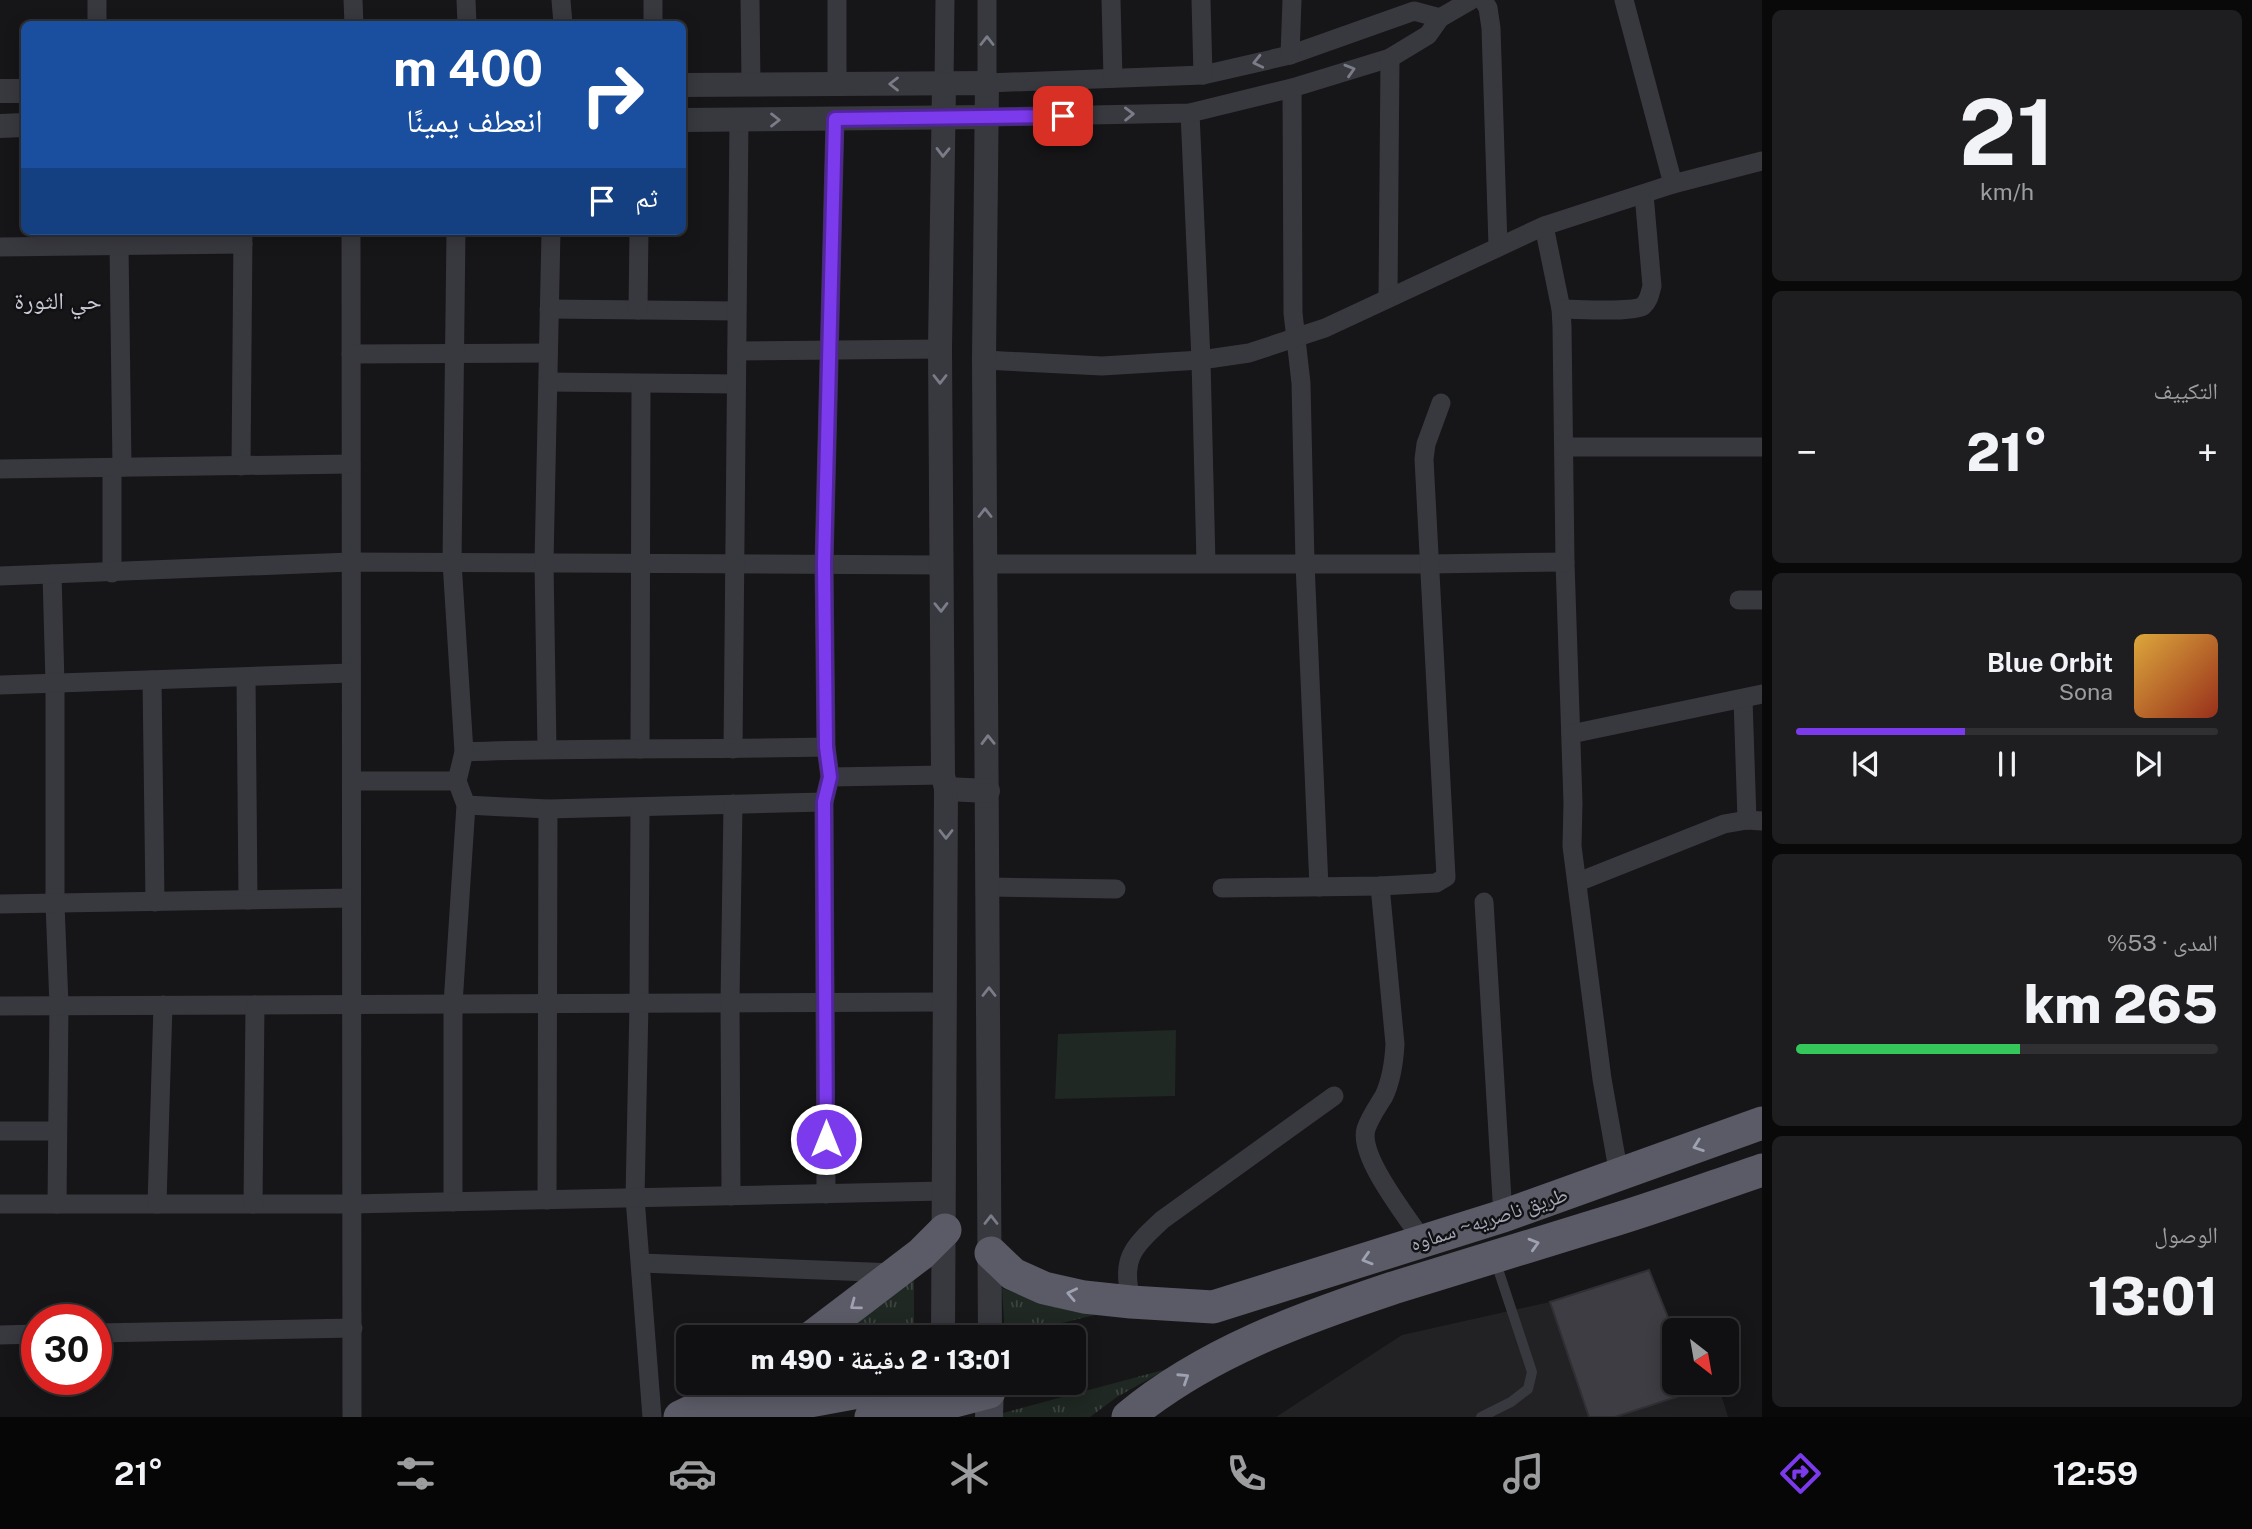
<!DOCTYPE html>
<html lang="ar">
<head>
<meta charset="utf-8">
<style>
	:root { --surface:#101012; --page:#1e1e20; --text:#f1f3f6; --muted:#9c9d9f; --line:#303032; --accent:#7c3aed }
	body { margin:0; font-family:"Public Sans","Noto Naskh Arabic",sans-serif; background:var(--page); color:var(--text); direction:rtl; height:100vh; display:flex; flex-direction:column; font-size:26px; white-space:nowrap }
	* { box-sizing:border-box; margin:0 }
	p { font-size:23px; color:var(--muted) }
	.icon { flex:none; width:38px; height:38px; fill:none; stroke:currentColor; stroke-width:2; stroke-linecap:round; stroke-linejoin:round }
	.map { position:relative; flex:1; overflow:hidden; direction:ltr }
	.panel { display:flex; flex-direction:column; gap:10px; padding:10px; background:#09090a; width:490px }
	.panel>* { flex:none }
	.banner { position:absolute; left:21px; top:21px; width:665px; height:214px; border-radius:10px; box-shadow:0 4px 18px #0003,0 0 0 2px var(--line); direction:rtl; background:#1a4fa0; color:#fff; overflow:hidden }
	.needle { width:46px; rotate:149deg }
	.controls { position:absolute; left:1662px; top:1318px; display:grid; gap:14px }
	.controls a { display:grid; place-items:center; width:77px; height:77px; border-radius:10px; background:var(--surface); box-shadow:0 4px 18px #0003,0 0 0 2px var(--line); font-size:35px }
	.speed { position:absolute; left:21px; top:1304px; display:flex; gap:14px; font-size:35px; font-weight:700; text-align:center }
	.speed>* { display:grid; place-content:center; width:91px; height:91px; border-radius:50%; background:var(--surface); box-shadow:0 4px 18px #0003,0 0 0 2px var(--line); line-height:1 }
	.speed .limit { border:10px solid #d22; background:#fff; color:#111 }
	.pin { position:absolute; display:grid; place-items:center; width:60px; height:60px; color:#fff; margin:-30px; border-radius:14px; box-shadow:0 4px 10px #0006 }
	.me { position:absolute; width:77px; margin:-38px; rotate:0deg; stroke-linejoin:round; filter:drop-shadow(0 0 5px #0008) }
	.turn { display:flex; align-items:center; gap:24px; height:147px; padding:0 28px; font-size:32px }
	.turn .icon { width:91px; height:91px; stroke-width:2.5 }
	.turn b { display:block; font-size:49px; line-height:60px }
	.then { display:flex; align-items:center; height:66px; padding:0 28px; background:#0003; gap:14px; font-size:26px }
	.big { font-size:52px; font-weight:800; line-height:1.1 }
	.panel .tile { flex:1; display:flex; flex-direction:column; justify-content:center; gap:10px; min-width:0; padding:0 24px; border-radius:10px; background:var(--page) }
	.panel .dial { align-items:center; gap:0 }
	.dial b { font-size:91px; line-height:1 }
	.song { display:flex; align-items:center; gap:21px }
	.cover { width:84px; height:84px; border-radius:10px; background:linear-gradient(135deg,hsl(40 70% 55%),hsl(10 70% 35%)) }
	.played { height:7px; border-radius:4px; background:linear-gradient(90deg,var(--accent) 40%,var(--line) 40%) }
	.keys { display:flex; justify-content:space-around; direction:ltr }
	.heat { display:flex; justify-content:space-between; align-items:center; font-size:38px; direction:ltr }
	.charge { height:10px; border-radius:5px; background:linear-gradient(90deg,#34c759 53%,var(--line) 0) }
	.trip { position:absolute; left:676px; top:1325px; width:410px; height:70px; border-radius:10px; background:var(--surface); box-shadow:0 4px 18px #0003,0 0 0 2px var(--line); font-weight:800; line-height:70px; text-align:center; direction:rtl }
	.tabs { display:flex; height:112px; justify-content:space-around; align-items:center; background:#060607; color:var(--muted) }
	.tabs .icon { width:49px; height:49px }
	.tabs .selected { color:var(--accent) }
	.tabs b { font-size:32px; color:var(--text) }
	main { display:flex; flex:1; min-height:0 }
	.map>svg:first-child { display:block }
	.built { fill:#222225 }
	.park { fill:url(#park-tufts) }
	.pitch { fill:#1f2822 }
	.building { fill:#3d3d43; stroke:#303034; stroke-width:2 }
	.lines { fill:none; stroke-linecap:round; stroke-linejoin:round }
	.service { stroke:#38383f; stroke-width:10 }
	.minor { stroke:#38383f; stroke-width:19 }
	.tertiary { stroke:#38383f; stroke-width:24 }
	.secondary { stroke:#44454e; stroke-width:28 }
	.trunk { stroke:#5a5b66; stroke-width:33 }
	.oneway { stroke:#7a7c88 }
	.oneway2 { stroke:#9ea1b1 }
	.route-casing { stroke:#51269a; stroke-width:18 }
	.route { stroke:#7c3aed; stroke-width:12 }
	.labels { text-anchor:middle; stroke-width:5; stroke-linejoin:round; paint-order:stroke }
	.street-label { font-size:21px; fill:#a6a9b9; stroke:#111113 }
	.quarter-label { font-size:24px; fill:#c8c9d5; stroke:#111113 }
</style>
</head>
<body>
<main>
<section class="panel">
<div class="tile dial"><b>21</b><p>km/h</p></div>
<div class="tile"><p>التكييف</p>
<div class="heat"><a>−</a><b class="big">21°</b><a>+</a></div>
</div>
<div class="tile">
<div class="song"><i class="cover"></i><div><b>Blue Orbit</b><p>Sona</p></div></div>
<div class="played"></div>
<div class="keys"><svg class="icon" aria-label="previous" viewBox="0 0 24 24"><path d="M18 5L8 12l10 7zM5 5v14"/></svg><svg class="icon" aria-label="pause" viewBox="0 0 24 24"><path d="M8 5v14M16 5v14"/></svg><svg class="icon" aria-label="next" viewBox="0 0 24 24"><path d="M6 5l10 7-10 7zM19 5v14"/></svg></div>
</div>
<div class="tile"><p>المدى · 53%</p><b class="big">265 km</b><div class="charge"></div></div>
<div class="tile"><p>الوصول</p><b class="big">13:01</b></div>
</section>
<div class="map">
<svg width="1762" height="1417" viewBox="0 0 1762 1417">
	<defs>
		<pattern id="park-tufts" width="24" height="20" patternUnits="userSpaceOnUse" patternTransform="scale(1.75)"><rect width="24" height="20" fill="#1f2822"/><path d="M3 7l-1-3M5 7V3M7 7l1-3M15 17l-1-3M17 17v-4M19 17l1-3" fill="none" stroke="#3d4440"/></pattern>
	</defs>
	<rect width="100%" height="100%" fill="#161618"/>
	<g class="built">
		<path d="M1550,1302L1589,1417H1276L1402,1335Z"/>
		<path d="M1718,1384L1728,1417H1615L1697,1391Z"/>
	</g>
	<g class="park">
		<path d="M914,1275V1337H827Z"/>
		<path d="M1002,1288L1025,1297L1107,1312L1005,1337Z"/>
		<path d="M1167,1369L1117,1397L1090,1417H1002L1003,1413Z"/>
	</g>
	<path class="pitch" d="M1176,1030L1175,1096L1055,1099L1058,1034Z"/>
	<path class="building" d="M1649,1270L1675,1335V1382H1713V1385L1615,1417H1589L1550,1302Z"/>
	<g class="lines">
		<path class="service" d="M1481,1417L1511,1402L1528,1389L1532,1372L1496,1263"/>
		<g class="minor">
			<path d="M97,0V24"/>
			<path d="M353,0L354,24"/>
			<path d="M466,0L467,24"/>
			<path d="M561,0L563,24"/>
			<path d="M653,0V24"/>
			<path d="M750,0L751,84"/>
			<path d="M987,0V83L1203,75L1290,55L1414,11L1440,18"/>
			<path d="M1111,0L1113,78"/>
			<path d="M1201,0L1203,75"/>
			<path d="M1483,0L1488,8L1491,28L1498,246"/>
			<path d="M1624,0L1673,184"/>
			<path d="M1290,55L1292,0"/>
			<path d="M837,84V0"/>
			<path d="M944,84L945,0"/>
			<path d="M1292,88L1293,313L1301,383L1305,563L1319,887"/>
			<path d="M1190,113L1201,360L1206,563"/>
			<path d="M987,117L1190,113L1292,88L1390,58L1428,35L1440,18L1471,0"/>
			<path d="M1544,226L1561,309L1562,326L1565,562L1573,803L1572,846L1602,1079L1619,1175"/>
			<path d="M351,231L352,1417"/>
			<path d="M119,245L122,467"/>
			<path d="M0,247L243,244"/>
			<path d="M1388,298L1390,58"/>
			<path d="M549,309L737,311"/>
			<path d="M1561,309C1577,309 1631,313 1643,306C1649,301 1650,293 1652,286L1644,194"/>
			<path d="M638,310L639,231"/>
			<path d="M737,351L940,349"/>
			<path d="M351,354L548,353"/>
			<path d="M984,360L1102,366L1201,360L1249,353L1325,328L1544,226L1673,184L1762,161"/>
			<path d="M548,382L736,384"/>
			<path d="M1564,447H1762"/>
			<path d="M241,466L243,232"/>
			<path d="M112,468V573"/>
			<path d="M0,469L351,464"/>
			<path d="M985,564H1430L1565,562"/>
			<path d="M52,574L55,684V904L59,1005L57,1204"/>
			<path d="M0,576L351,562L941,565"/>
			<path d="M1739,600H1762"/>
			<path d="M246,677L248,900"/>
			<path d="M152,680L155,902"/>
			<path d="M0,685L351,673"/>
			<path d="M1743,699L1747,820"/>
			<path d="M1571,734L1762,694"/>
			<path d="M547,749L544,563L551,231"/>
			<path d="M640,749L641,384"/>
			<path d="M733,749L739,120"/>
			<path d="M464,752C584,747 705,750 826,747"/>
			<path d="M830,777L943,775"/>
			<path d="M352,781H457"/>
			<path d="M466,805L548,809L824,802"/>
			<path d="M640,807L639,1003L635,1198L652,1417"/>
			<path d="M1578,882L1724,824L1747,820L1762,821"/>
			<path d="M1380,886L1395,1044C1394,1062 1392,1079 1384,1096C1378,1106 1370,1117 1366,1129C1358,1156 1407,1217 1423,1241"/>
			<path d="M989,887L1116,889"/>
			<path d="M1222,888L1380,886L1436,883L1446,877L1424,459L1426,444L1441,403"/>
			<path d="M1484,902L1503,1216"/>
			<path d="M0,904L351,898"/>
			<path d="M0,1006L945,1002"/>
			<path d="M0,1131H57"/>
			<path d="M826,1194L824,802L830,777L826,747L824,564L835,119"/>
			<path d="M731,1196L730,1002L733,804"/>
			<path d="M547,1200L548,809"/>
			<path d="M453,1202V1004L466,805L457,781L464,752L452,562L456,231"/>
			<path d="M0,1204H352L944,1191"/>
			<path d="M157,1204L163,1005"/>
			<path d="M253,1204L255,1005"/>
			<path d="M641,1263L895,1273"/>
			<path d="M1131,1302C1122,1258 1130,1250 1162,1220L1334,1096"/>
			<path d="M96,1333L353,1328"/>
			<path d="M0,1335L37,1334"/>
		</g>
		<g class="tertiary">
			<path d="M682,85L987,83L984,360L990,1337"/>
			<path d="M0,91H24"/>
			<path d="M682,120L987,117"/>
			<path d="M0,126L24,125"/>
			<path d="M946,789L988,791"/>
			<path d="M943,1337L946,789L943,775L940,349L944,84"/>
		</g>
		<path class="secondary" d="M989,1417L990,1382"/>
		<g class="trunk">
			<path d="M991,1253L1013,1274L1044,1288L1084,1297L1131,1302L1213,1307L1503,1216L1762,1123"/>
			<path d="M812,1337L921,1254L945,1230"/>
			<path d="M680,1417L716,1400L745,1382"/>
			<path d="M723,1417L913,1382"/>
			<path d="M871,1417L943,1404L989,1392"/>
			<path d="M1128,1417C1205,1353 1300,1319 1393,1288C1463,1266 1532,1245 1601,1224C1655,1208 1709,1188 1762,1170"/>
		</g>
	</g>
	<defs><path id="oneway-chevron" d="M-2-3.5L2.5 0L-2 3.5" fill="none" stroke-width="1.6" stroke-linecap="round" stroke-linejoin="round" transform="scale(1.75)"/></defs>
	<g class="oneway">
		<use href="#oneway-chevron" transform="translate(987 41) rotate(-90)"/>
		<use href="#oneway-chevron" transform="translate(1258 62) rotate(167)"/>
		<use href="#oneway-chevron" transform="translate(1350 70) rotate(-17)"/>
		<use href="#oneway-chevron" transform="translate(894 84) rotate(180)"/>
		<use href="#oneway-chevron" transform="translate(1129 114) rotate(-1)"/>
		<use href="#oneway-chevron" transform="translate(775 120)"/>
		<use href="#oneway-chevron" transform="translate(943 152) rotate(91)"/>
		<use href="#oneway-chevron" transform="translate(940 379) rotate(90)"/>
		<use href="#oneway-chevron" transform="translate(985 513) rotate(-90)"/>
		<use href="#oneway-chevron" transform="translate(941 607) rotate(89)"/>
		<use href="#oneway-chevron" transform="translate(988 740) rotate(-91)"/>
		<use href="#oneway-chevron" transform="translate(946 834) rotate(90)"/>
		<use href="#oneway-chevron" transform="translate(989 992) rotate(-90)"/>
		<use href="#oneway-chevron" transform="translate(991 1220) rotate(-90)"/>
	</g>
	<g class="oneway2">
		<use href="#oneway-chevron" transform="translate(1698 1146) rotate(160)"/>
		<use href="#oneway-chevron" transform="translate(1534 1244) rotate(-16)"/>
		<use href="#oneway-chevron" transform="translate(1367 1259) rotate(163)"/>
		<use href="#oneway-chevron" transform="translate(1072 1294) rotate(-168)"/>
		<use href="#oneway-chevron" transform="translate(855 1305) rotate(143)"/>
		<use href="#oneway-chevron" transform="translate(1184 1378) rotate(-33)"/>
	</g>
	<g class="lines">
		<defs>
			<path id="route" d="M826,1139L824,802L830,777L826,747L824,564L835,119L1063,116"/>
		</defs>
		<use href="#route" class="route-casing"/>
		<use href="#route" class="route"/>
	</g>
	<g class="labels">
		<g class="street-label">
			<text transform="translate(1489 1219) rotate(-18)" y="7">طريق ناصريه~ سماوه</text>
		</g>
		<g class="quarter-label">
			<text x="58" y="309">حي الثورة</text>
		</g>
	</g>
</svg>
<div class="controls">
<a><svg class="needle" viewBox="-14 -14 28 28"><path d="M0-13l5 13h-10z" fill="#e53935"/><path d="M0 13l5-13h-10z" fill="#9c9d9f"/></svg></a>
</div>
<div class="speed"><div class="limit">30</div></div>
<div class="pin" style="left:1063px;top:116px;background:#d93025"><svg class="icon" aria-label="arrive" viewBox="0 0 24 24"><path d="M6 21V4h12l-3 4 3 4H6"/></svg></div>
<svg class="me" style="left:826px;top:1139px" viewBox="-20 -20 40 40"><circle r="17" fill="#7c3aed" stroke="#fff" stroke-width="3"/><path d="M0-11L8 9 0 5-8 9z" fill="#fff"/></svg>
<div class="trip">13:01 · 2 دقيقة · 490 m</div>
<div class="banner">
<div class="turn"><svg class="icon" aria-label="right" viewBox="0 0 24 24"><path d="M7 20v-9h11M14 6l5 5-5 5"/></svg><div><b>400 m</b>انعطف يمينًا</div></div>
<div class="then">ثم<svg class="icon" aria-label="arrive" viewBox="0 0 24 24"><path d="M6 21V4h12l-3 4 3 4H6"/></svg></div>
</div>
</div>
</main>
<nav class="tabs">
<b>12:59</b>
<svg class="icon selected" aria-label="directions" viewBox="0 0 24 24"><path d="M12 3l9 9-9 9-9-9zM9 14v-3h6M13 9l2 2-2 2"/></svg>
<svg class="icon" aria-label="music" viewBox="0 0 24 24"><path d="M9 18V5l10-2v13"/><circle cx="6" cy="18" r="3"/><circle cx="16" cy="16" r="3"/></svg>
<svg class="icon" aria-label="phone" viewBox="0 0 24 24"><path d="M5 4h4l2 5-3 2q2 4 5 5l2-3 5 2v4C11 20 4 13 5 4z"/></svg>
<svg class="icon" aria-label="climate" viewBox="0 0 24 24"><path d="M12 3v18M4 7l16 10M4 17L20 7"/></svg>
<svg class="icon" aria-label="car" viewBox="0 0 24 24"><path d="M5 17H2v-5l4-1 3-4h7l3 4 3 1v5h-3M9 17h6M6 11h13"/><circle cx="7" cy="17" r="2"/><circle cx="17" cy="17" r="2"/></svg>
<svg class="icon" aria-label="filters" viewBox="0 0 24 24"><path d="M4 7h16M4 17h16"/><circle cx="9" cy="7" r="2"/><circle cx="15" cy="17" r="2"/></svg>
<b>21°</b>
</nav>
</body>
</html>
